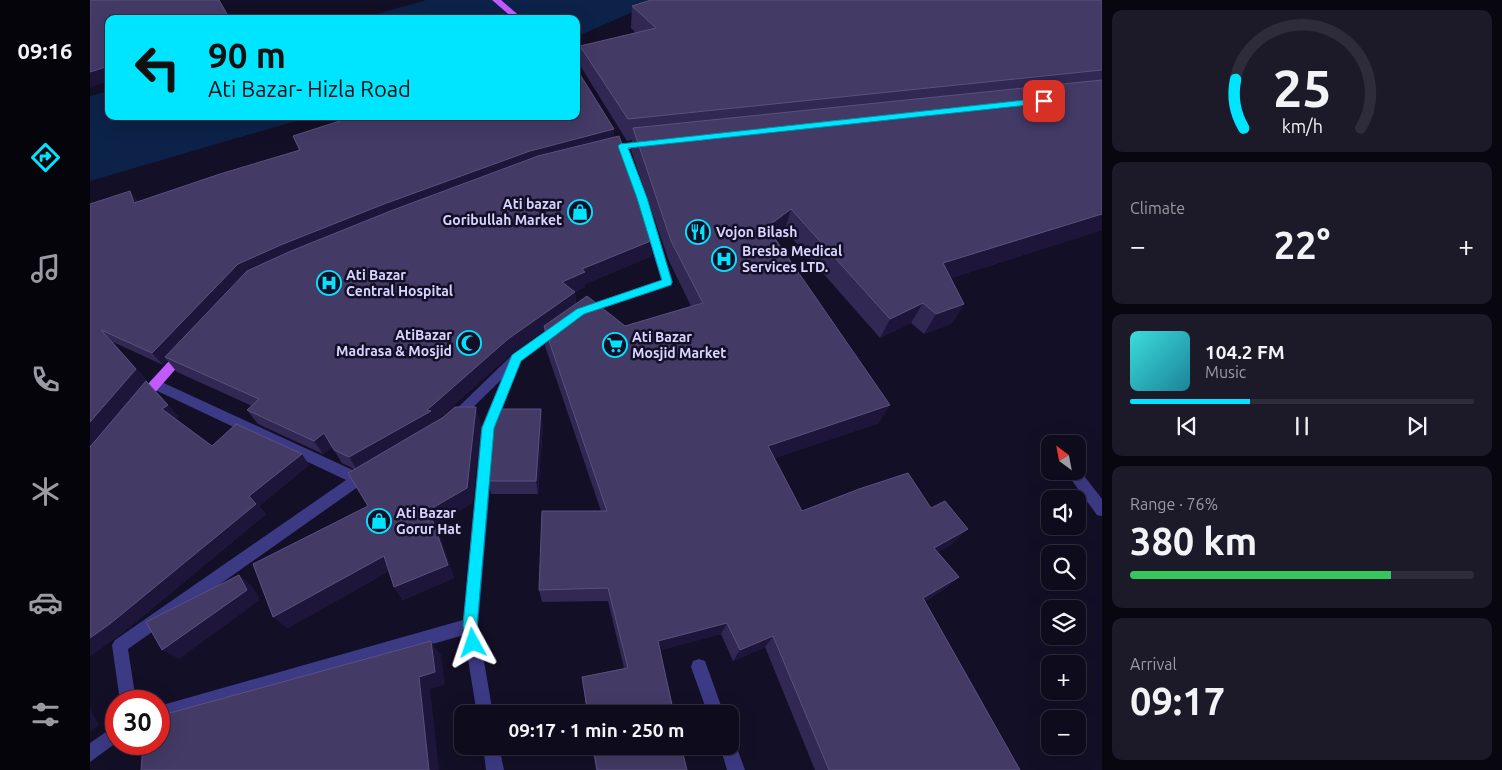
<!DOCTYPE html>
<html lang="en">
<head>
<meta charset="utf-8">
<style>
	:root { --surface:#0e0b1c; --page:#1c1929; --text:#f1f3f6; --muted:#9b9ba3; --line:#2e2b3b; --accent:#00e5ff }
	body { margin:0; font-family:Ubuntu,sans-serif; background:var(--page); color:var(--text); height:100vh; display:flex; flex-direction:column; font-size:19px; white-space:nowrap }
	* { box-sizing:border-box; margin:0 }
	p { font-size:16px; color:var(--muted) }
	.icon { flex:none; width:28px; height:28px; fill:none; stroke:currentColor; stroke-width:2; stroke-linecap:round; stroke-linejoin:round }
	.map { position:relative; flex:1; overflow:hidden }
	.sheet { display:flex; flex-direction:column; gap:10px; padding:10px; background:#08060f; width:400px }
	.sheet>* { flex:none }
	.top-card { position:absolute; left:15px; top:15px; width:475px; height:105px; border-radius:10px; box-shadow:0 5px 20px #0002,0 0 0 1px var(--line); background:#00e5ff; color:#111; overflow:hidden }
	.needle { width:32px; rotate:328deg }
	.fabs { position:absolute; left:951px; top:435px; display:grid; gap:10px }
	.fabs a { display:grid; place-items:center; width:45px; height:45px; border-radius:10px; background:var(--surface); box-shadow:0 5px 20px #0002,0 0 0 1px var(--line); font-size:25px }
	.speed { position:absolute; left:15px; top:690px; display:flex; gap:10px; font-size:25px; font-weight:700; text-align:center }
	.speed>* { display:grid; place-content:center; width:65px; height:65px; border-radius:50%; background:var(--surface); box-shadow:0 5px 20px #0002,0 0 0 1px var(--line); line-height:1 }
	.speed .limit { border:8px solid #d22; background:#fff; color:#111 }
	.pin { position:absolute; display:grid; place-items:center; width:42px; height:42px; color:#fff; margin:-21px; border-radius:10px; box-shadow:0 2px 8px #0006 }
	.me { position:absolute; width:55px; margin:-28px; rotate:355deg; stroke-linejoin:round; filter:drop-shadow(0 0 4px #0008) }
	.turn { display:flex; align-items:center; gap:18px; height:105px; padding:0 20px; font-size:22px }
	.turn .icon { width:65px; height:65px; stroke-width:2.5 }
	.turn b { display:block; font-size:35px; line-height:42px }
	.big { font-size:38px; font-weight:700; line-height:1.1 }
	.sheet .widget { flex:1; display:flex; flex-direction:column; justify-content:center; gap:8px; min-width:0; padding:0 18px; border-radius:10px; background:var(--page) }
	.sheet .dial { align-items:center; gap:0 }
	.dial svg { height:130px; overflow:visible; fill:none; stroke:var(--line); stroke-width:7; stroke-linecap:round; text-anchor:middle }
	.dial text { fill:var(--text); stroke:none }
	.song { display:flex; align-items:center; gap:15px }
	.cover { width:60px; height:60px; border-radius:8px; background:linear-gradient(135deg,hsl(180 70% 55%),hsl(190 70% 35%)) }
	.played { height:5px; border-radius:2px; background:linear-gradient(90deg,var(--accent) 35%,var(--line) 35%) }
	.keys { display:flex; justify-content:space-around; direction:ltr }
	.heat { display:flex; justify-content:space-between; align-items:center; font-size:28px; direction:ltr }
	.charge { height:8px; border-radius:4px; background:linear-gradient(90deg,#34c759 76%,var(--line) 0) }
	.trip { position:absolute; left:364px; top:705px; width:285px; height:50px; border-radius:10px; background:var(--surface); box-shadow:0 5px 20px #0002,0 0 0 1px var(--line); font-weight:700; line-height:50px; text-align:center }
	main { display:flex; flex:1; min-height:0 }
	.menu { display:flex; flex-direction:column; width:90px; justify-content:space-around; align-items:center; background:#06040b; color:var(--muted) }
	.menu .icon { width:35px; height:35px }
	.menu .selected { color:var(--accent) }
	.menu b { font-size:22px; color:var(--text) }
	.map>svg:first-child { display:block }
	.water { fill:#0c2248 }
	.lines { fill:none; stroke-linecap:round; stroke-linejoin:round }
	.minor { fill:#3d3a85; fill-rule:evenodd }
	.major { fill:#c25bff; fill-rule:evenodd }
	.wall { fill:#312854 }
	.shaded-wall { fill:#1d163a }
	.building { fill:#433a66; stroke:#5a527e }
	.route { fill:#00e5ff; stroke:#0095a6 }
	.labels { text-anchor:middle; stroke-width:5; stroke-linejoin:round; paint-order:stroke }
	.poi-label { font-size:14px; font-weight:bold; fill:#d9d4ff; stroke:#130f26; text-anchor:start }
</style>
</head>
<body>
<main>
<nav class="menu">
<b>09:16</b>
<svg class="icon selected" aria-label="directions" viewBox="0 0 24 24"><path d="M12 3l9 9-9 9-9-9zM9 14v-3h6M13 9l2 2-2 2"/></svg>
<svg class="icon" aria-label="music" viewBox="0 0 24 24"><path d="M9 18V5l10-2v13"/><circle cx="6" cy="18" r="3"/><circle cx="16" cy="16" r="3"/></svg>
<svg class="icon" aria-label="phone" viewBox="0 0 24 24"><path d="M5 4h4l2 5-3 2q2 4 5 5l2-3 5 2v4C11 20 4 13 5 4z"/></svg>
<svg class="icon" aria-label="climate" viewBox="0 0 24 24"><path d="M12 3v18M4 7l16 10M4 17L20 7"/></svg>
<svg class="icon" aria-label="car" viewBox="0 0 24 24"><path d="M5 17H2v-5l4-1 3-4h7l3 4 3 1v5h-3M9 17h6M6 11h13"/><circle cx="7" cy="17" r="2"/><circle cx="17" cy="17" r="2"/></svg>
<svg class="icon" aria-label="filters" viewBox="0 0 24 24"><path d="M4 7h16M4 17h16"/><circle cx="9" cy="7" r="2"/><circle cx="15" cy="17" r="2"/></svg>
</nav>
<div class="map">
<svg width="1012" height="770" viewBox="0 0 1012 770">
	<rect width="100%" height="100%" fill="#130f26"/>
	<g class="water">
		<path d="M336,0H570L486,37V19H270Z"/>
		<path d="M19,91V116H223L0,181V96Z"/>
	</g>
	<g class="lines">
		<g class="minor">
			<path d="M533,143L538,146L557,198L583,282L581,285L493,315L489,314L487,311L489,308L571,280L547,198L528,146Z"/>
			<path d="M468,323L472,325L474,328L472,331L431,361L405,428L388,626L403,714H387L374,635L69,722V706L373,620L391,428L411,380L368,422L363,424L358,422L357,418L422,355Z"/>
			<path d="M65,379L267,472L277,467L282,469L284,473L282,477L38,649L46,701H30L22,645L25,640L256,480L61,388L59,384L61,380Z"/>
			<path d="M988,468L1012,499V516L1007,515L975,471H988Z"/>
			<path d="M609,659L615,661L634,714H618L601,667L603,661Z"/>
			<path d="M26,725V743L0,762V743Z"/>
			<path d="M640,738L644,740L655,770H637L630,746H640Z"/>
			<path d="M393,746H409L414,770H396Z"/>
		</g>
		<g class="major">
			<path d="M402,0H411L433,19H424Z"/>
			<path d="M558,140L563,143L561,145L516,153L511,150L513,148Z"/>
			<path d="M93,348L97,350L99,353L97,356L55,404L51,405L47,404L45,400L47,396L89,350Z"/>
		</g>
	</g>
	<g class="wall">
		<path d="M1012,0V230L861,278L874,304L861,324L834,334L821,323L790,338L695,230L684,238L789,423L684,458L712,511L862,544L848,552L869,577L853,590L835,601L930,770H725L675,647L643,661L631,634L570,650L584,714H497L492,677L534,668L518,601L452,602L449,590L511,511L455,346L454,330L421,354L345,422L391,424L382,503L346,525L364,578L313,600L304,587L299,571L198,628L183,617L278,506L264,469L252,463L242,447L233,454L168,424L157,410L162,406L87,372L77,360L73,365L23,342L57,381V382L89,417L85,419L122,446L219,465L169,506L176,514L35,631L0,656V204L48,202L209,151L203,136L254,120L253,116H486L524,137L562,256L495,284V287L485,292L486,304L535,326L601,306L579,261L541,150L542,140L537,141L491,67L490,46L546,33L541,28L542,6Z"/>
		<path d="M453,424L448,494H401L398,481Z"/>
		<path d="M502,746H591L597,770H506Z"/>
	</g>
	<g class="shaded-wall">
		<path d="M137,14L139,19H125V17Z"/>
		<path d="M19,66V81L0,88V72Z"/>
		<path d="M524,129V143L75,357L77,360L73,365L62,353L148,264L193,244L294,204L440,151Z"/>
		<path d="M40,191L50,204L44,203Z"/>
		<path d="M701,209L695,230L671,248L677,227Z"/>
		<path d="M1012,214V230L842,284L853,263Z"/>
		<path d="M563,240L562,256L495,284V287L473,298L472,282L492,269Z"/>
		<path d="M485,292L486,308L454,326V330L421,354L345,422L346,424L267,470L259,457L337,410L418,339Z"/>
		<path d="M833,303L821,323L790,338L800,319Z"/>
		<path d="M874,304L861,324L834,334L846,314Z"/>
		<path d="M11,330L57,381L0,448V422Z"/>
		<path d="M78,405L89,417L83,421L72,409Z"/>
		<path d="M800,405L789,423L671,463L678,446Z"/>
		<path d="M386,407L391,424L382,503L346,525L364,578L313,600L304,587Z"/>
		<path d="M451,409L453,424L448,494L446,481Z"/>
		<path d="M234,433L242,447L233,454L224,441Z"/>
		<path d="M212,454L219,465L169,506L176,514L35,631L0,656V638L159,496Z"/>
		<path d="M878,529L862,544L830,562L844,548Z"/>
		<path d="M294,556L303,569L198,628L183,617Z"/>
		<path d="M149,575L162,586L170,600L89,659L72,650Z"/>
		<path d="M869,577L853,590L818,610L833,598Z"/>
		<path d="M637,623L631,634L565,652L568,641Z"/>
		<path d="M683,636L675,647L643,661L650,650Z"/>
		<path d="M341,641L351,655L355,685L340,689L349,770H339L329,677Z"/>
		<path d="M0,709L9,725L0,732Z"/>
	</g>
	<g class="building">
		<path d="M0,0H129L137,14L125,17L126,19H19V66L0,72Z"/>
		<path d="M561,0H1012V70L538,119L490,46L566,28L542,6Z"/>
		<path d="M486,68L524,129L440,151L294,204L193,244L148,264L62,353L11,330L46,369L0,422V204L40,191L44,203L130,174L210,150L203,136L259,118L257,116H486Z"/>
		<path d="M1012,80V214L853,263L874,304L846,314L833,303L800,319L701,209L677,227L800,405L678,446L712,511L769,489L818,473L841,508L855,501L878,529L844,548L869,577L833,598L930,770H739L683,636L650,650L637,623L568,641L584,714H498L492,677L538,668L518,588L449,590L452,511H517L454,326L497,296L535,326L613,303L581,241L543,128Z"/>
		<path d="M529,136L546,182L563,240L492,269L495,272L472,282L485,292L418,339L337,410L341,411L259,457L244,450L234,433L224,441L157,410L169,399L75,357L157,271L201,251L303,210L448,156Z"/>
		<path d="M56,381L78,405L72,409L122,446L146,424L212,454L159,496L166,504L21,623L0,638V447Z"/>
		<path d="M365,407H386L377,488L339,510L358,565L304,587L294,556L183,617L163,564L278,506L258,473L352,418Z"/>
		<path d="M405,409H451L446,481H398Z"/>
		<path d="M149,575L157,590L72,650L56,622Z"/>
		<path d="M341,641L345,672L329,677L339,770H51L53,744H69V716Z"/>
		<path d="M503,746H591L597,770H507Z"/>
	</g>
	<path class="route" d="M954,98L957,99V103L538,148L557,198L582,282L581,285L494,314L431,361L404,428L387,626L390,643L388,648L383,650L378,648L373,626L392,428L422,355L487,309L572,280L547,198L528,146L530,144Z"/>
	<defs>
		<symbol id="shop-ring" viewBox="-11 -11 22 22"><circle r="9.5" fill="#130f26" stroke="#00e5ff" stroke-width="1.5"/><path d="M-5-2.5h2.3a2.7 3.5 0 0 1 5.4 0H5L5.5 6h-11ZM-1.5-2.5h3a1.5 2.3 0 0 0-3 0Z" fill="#00e5ff"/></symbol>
		<symbol id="restaurant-ring" viewBox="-11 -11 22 22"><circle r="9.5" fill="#130f26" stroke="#00e5ff" stroke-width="1.5"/><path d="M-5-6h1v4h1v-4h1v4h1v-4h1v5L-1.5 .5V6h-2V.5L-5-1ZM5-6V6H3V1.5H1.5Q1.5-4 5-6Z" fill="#00e5ff"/></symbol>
		<symbol id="hospital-ring" viewBox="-11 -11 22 22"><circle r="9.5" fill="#130f26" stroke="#00e5ff" stroke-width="1.5"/><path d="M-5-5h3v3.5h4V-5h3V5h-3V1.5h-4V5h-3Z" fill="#00e5ff"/></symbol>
		<symbol id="mosque-ring" viewBox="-11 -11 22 22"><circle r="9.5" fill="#130f26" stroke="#00e5ff" stroke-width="1.5"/><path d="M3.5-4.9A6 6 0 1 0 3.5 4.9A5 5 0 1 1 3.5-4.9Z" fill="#00e5ff"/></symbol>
		<symbol id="supermarket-ring" viewBox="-11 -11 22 22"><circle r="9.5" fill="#130f26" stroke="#00e5ff" stroke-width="1.5"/><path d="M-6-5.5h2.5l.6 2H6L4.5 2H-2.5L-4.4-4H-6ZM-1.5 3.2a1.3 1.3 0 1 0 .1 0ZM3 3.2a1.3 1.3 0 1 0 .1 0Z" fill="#00e5ff"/></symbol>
	</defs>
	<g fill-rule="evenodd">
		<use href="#shop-ring" x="476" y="198" width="28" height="28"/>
		<use href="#restaurant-ring" x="594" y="218" width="28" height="28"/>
		<use href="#hospital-ring" x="620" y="245" width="28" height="28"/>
		<use href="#hospital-ring" x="225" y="269" width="28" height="28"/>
		<use href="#mosque-ring" x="365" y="329" width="28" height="28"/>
		<use href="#supermarket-ring" x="511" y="331" width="28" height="28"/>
		<use href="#shop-ring" x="275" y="507" width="28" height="28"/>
	</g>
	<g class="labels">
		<g class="poi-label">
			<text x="472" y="209" text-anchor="end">Ati bazar<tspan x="472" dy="16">Goribullah Market</tspan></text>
			<text x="626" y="237">Vojon Bilash</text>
			<text x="652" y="256">Bresba Medical<tspan x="652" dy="16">Services LTD.</tspan></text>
			<text x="256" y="280">Ati Bazar<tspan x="256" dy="16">Central Hospital</tspan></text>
			<text x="362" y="340" text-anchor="end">AtiBazar<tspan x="362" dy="16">Madrasa &amp; Mosjid</tspan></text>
			<text x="542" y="342">Ati Bazar<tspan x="542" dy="16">Mosjid Market</tspan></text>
			<text x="306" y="518">Ati Bazar<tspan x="306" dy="16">Gorur Hat</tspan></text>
		</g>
	</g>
</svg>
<div class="fabs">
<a><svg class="needle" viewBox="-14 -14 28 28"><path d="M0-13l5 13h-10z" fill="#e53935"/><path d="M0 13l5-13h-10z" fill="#9b9ba3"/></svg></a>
<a><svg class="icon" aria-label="sound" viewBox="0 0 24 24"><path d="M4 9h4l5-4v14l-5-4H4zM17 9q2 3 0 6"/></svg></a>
<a><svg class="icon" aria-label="search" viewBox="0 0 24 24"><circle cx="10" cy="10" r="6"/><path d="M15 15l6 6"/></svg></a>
<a><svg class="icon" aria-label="layers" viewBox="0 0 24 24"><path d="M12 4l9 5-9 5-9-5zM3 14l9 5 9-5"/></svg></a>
<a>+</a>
<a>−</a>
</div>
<div class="speed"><div class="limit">30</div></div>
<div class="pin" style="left:954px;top:101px;background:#d93025"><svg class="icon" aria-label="arrive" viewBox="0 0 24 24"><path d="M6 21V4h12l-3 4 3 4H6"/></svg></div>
<svg class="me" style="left:383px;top:643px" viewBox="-20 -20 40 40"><path d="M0-17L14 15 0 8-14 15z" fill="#00e5ff" stroke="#fff" stroke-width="4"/></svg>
<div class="trip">09:17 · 1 min · 250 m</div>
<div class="top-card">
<div class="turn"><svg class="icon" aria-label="left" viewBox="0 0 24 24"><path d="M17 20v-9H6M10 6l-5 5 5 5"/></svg><div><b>90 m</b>Ati Bazar- Hizla Road</div></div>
</div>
</div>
<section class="sheet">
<div class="widget dial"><svg viewBox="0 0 100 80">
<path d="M14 69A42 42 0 1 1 86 69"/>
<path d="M14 69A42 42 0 0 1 9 39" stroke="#00e5ff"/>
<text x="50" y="56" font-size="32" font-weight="700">25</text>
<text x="50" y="72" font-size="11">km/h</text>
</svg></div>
<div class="widget"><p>Climate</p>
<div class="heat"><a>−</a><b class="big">22°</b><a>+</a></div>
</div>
<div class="widget">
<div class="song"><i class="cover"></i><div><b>104.2 FM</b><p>Music</p></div></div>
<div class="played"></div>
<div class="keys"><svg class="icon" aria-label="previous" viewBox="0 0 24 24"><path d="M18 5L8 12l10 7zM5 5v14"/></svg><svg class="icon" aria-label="pause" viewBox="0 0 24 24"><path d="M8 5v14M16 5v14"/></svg><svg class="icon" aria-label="next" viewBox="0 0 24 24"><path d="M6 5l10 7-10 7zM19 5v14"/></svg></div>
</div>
<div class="widget"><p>Range · 76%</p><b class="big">380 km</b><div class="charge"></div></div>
<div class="widget"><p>Arrival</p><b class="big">09:17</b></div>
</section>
</main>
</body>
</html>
